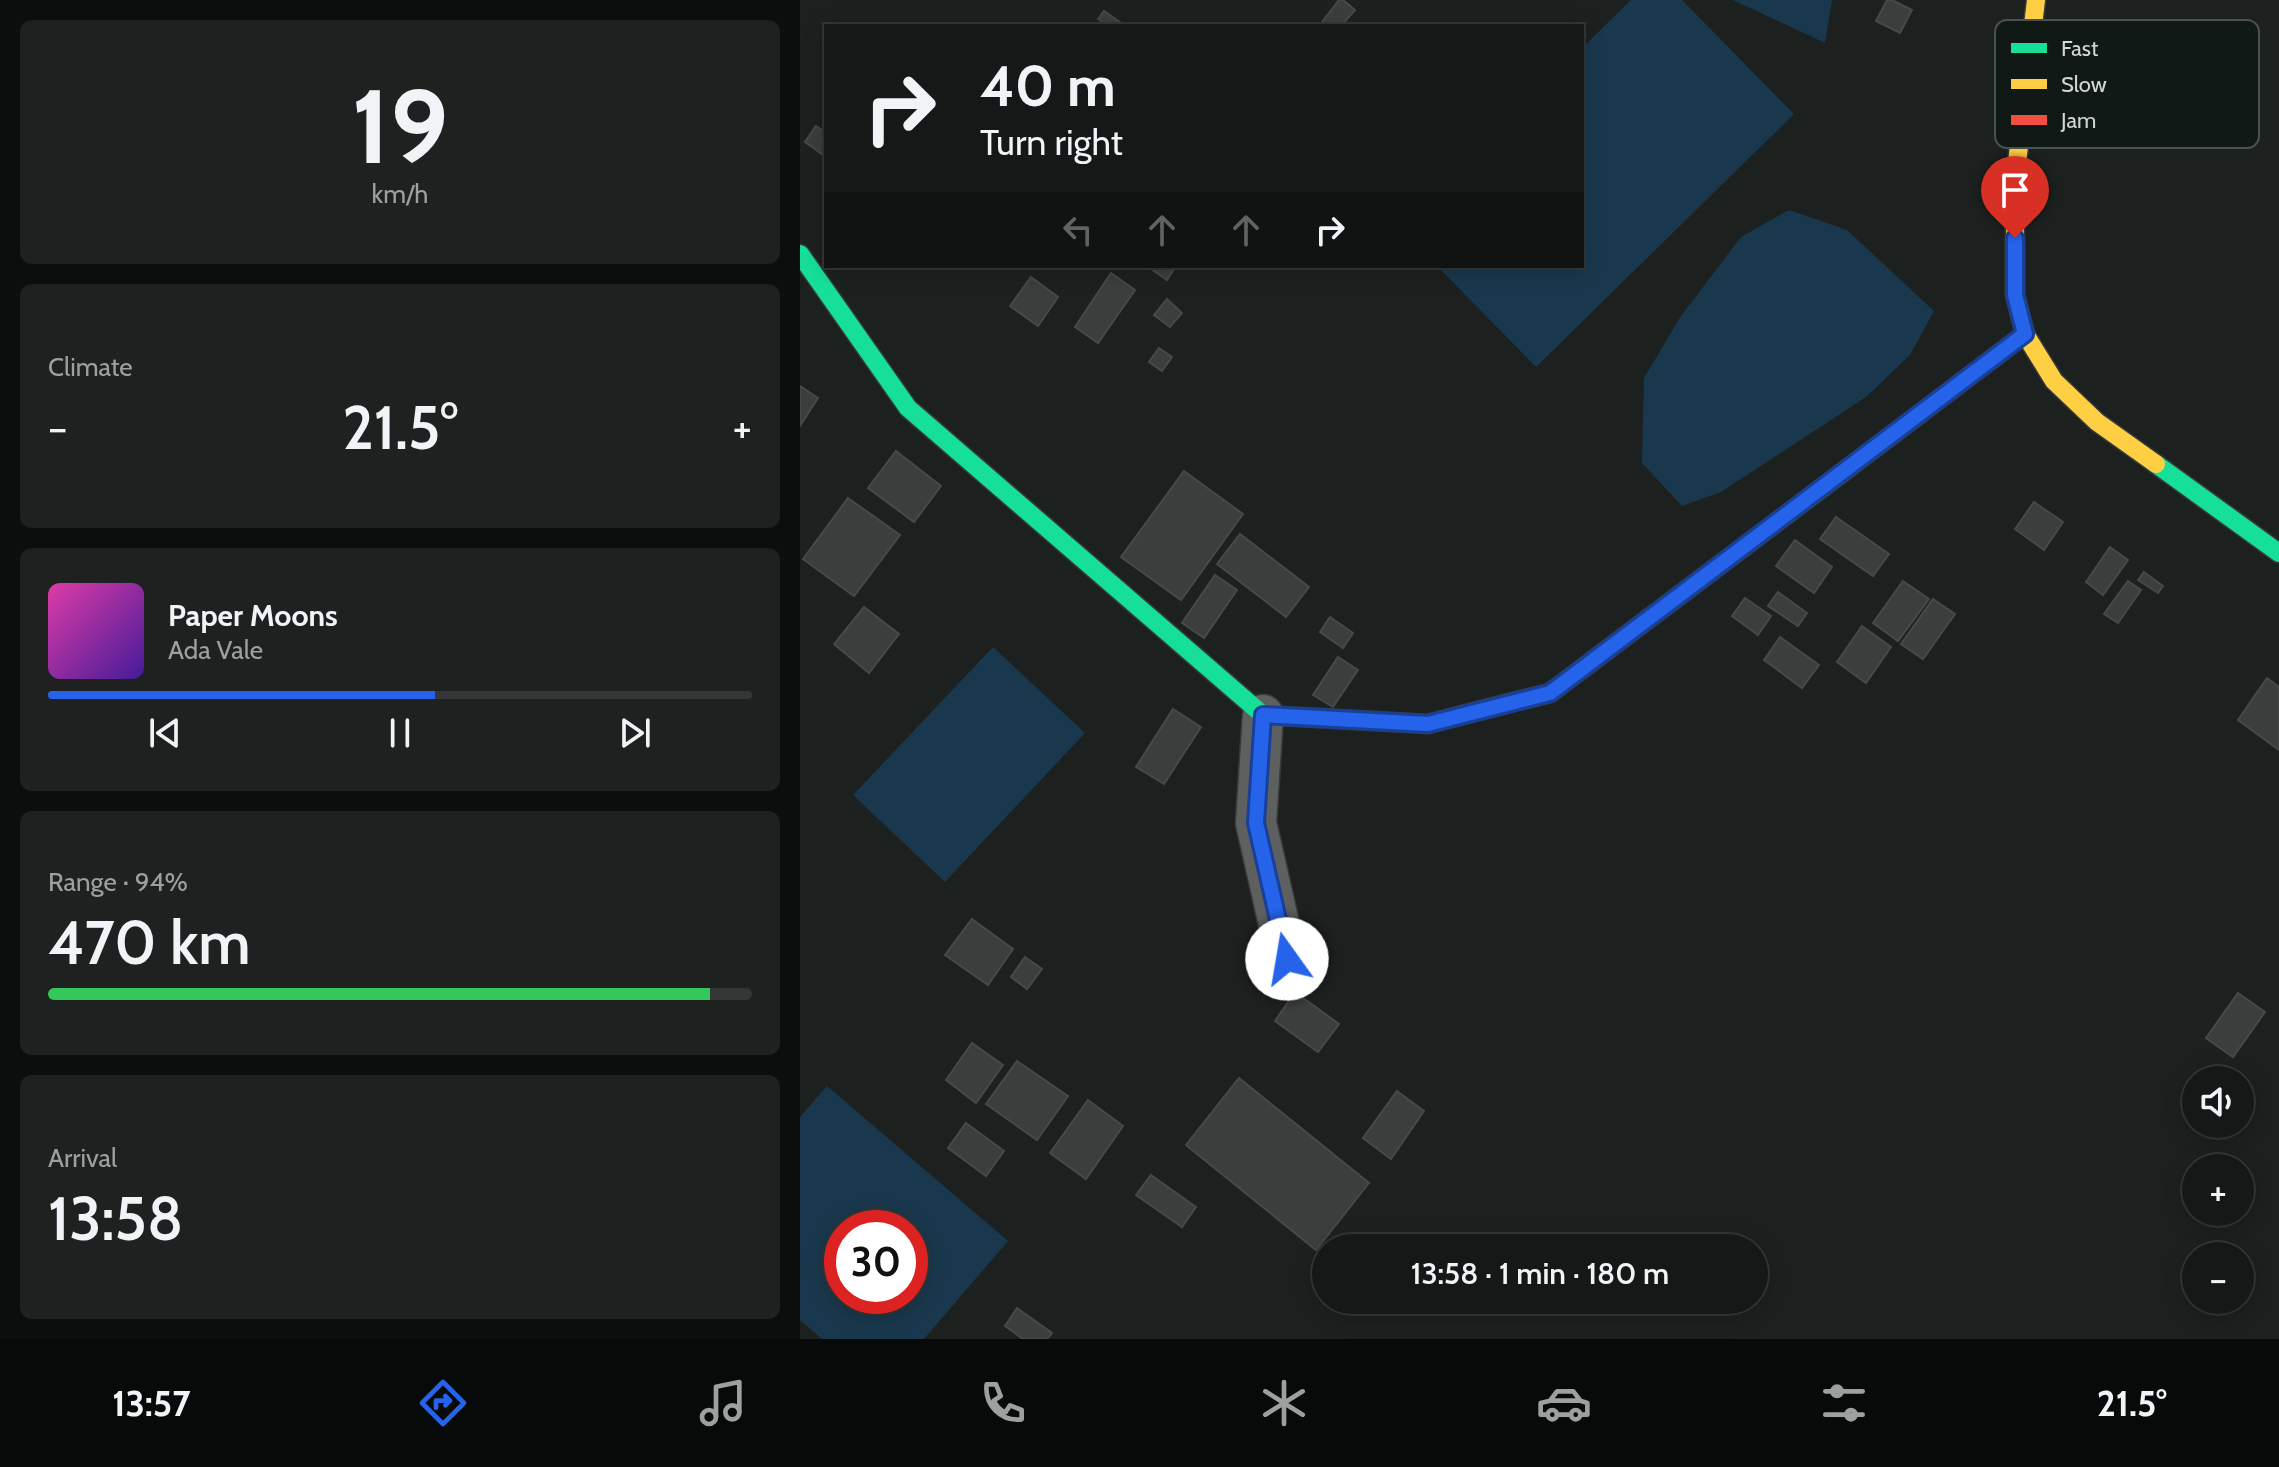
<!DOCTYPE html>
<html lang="en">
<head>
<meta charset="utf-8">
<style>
	:root { --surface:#151817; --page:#1e2120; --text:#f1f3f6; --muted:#9da0a1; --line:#343736; --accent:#2563eb }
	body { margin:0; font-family:Cabin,sans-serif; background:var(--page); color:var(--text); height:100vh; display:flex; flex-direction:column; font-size:30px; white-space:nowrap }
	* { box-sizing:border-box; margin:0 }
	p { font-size:26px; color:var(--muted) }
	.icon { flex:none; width:44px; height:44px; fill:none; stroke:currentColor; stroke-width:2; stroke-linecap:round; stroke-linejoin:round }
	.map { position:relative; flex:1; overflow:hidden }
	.details { display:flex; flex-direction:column; gap:20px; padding:20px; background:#0c0d0d; width:800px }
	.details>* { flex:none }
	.banner { position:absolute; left:24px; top:24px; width:760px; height:244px; border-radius:0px; box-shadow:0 4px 20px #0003,0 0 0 2px var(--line); background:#151817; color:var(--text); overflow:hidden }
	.tools { position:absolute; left:1382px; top:1066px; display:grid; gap:16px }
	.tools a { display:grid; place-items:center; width:72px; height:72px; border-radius:50%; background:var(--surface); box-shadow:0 4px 20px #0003,0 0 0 2px var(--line); font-size:40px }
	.speed { position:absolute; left:24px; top:1210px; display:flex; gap:16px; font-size:40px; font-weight:700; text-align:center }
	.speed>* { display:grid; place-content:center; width:104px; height:104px; border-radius:50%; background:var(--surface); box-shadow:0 4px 20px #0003,0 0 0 2px var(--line); line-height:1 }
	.speed .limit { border:12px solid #d22; background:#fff; color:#111 }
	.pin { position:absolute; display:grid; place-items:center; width:68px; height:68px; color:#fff; margin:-82px -34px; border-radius:50% 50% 50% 0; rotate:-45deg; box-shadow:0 0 8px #0007 }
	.pin .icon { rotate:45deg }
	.me { position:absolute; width:88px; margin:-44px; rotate:347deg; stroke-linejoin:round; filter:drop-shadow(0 0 6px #0008) }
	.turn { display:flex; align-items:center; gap:28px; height:168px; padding:0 24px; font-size:36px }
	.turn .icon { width:104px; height:104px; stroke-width:2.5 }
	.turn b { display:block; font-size:56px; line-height:68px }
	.lanes { display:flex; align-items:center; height:76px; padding:0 24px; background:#0003; justify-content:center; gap:40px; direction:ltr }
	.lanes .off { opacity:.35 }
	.big { font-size:60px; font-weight:600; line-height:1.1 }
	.details .card { flex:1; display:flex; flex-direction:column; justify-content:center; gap:12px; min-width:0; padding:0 28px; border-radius:12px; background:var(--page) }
	.details .dial { align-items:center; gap:0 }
	.dial b { font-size:104px; line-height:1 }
	.song { display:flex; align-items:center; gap:24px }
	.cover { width:96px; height:96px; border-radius:12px; background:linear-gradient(135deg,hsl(320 70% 55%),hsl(260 70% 35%)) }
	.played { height:8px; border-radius:4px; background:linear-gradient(90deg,var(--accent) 55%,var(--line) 55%) }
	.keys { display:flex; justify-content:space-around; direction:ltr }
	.heat { display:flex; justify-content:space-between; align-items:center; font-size:44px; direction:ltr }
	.charge { height:12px; border-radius:6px; background:linear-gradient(90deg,#34c759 94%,var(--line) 0) }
	.trip { position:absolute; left:512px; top:1234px; width:456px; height:80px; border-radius:40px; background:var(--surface); box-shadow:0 4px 20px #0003,0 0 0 2px var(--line); font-weight:600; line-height:80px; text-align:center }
	.tab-bar { display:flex; height:128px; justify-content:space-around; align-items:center; background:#080a09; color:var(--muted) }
	.tab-bar .icon { width:56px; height:56px }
	.tab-bar .on { color:var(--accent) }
	.tab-bar b { font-size:36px; color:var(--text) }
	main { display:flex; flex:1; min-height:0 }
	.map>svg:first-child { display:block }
	.water { fill:#1a384d; fill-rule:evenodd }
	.building { fill:#3b3e3c; stroke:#464948; stroke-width:2 }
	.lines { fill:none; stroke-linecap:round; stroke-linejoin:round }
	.street-casing { stroke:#373b3a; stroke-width:43 }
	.fast-casing { stroke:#373b3a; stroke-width:21 }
	.slow-casing { stroke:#373b3a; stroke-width:21 }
	.jam-casing { stroke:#373b3a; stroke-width:21 }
	.street { stroke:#5d605f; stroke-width:40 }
	.fast { stroke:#16e098; stroke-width:18 }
	.slow { stroke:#ffcf43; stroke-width:18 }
	.jam { stroke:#f24e42; stroke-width:18 }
	.route-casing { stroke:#184099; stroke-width:20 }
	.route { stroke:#2563eb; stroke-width:14 }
	.key { fill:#111917; stroke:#4b5250; stroke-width:2 }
	.key-label { font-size:22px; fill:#d2d8d6 }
</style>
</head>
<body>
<main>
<section class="details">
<div class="card dial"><b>19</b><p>km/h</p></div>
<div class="card"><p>Climate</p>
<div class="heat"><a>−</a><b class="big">21.5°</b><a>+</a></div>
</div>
<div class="card">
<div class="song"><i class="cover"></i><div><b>Paper Moons</b><p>Ada Vale</p></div></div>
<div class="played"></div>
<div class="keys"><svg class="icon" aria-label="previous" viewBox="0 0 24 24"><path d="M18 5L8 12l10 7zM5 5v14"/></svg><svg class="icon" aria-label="pause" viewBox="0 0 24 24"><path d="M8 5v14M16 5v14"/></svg><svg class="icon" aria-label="next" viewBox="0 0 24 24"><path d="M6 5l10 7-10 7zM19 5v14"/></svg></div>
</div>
<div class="card"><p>Range · 94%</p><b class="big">470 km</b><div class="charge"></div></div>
<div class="card"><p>Arrival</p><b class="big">13:58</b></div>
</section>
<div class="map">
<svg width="1479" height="1339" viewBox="0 0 1479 1339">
	<rect width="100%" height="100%" fill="#1c201f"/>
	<g class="water">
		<path d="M831,0H882L994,114L736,367L637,266H782V48Z"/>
		<path d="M933,0H1032L1025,43Z"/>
		<path d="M989,210L1047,230L1134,311L1110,355L1066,397L921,492L882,506L842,463L844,378L881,316L941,237Z"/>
		<path d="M193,647L285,733L145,882L53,795Z"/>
		<path d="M27,1086L208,1241L124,1339H22L0,1320V1117ZM110,1228V1296H42V1228Z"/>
	</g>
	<g class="building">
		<path d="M539,0H543L555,10L541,26H519Z"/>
		<path d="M1087,0H1092L1112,10L1100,33L1076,21Z"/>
		<path d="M304,11L324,25L323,26H308L298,19Z"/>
		<path d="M16,126L26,133V157L5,142Z"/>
		<path d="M347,266H370L374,269L367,280Z"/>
		<path d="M311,273L335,290L298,343L275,327Z"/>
		<path d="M231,277L258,297L238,326L210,306Z"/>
		<path d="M367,299L382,313L370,327L354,315Z"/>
		<path d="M359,348L372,357L362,371L349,362Z"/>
		<path d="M0,386L18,398L0,426Z"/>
		<path d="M96,451L141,486L114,522L68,488Z"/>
		<path d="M384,471L443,514L381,600L321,557Z"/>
		<path d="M48,498L100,535L54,596L3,559Z"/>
		<path d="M1234,502L1263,522L1244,550L1215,529Z"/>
		<path d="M1036,517L1089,554L1073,576L1020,539Z"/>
		<path d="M440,534L509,587L486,617L417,564Z"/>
		<path d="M995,540L1032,567L1014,593L976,566Z"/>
		<path d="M1310,547L1328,560L1303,595L1286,582Z"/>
		<path d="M1344,572L1363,586L1358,593L1338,580Z"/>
		<path d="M415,575L437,590L404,638L382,623Z"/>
		<path d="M1103,581L1129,599L1098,641L1073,623Z"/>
		<path d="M1328,581L1341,590L1318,623L1304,614Z"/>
		<path d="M978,592L1007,613L998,626L968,606Z"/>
		<path d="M945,598L971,616L958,635L932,616Z"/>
		<path d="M1133,599L1155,614L1123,659L1101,644Z"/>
		<path d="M64,607L99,634L69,673L34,644Z"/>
		<path d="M530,617L553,633L543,648L520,632Z"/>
		<path d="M1062,626L1091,647L1066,683L1037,662Z"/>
		<path d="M980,637L1019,665L1002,688L964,660Z"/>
		<path d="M538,657L558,670L533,707L513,695Z"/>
		<path d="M1467,678L1479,687V750L1438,720Z"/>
		<path d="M373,709L401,727L364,784L336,767Z"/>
		<path d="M172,919L213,949L188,985L145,955Z"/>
		<path d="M225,957L242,969L227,989L211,977Z"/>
		<path d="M495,992L539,1024L518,1052L475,1021Z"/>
		<path d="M1438,993L1465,1012L1433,1057L1406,1038Z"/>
		<path d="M172,1043L203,1065L176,1103L146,1080Z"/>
		<path d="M217,1061L268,1096L237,1140L186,1104Z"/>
		<path d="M439,1078L569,1183L516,1250L386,1145Z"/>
		<path d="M597,1091L624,1111L591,1159L563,1138Z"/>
		<path d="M288,1100L323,1126L286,1179L250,1153Z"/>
		<path d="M166,1123L204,1151L186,1176L148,1148Z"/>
		<path d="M351,1175L396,1207L382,1227L336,1195Z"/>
		<path d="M217,1308L252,1333L247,1339H223L205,1326Z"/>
	</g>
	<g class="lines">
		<defs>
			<path id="street" d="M463,715L456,823L487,959"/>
			<g id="fast">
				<path d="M0,254L108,408L463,715L628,724L705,704"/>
				<path d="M1356,464L1479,553"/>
			</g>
			<g id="slow">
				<path d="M1236,0L1215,180V295L1225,334L1254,381L1297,422L1356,464"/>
				<path d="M705,704L750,693L1051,466"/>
			</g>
			<path id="jam" d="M1051,466L1225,334"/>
		</defs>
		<use href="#street" class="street-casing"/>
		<use href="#fast" class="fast-casing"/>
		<use href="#slow" class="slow-casing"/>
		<use href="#jam" class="jam-casing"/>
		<use href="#street" class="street"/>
		<use href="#fast" class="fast"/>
		<use href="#slow" class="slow"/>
		<use href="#jam" class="jam"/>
	</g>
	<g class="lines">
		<defs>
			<path id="route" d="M487,959L456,823L463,715L628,724L750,693L1225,334L1215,295V238"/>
		</defs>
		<use href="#route" class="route-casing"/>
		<use href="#route" class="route"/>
	</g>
	<rect x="1195" y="20" width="264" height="128" rx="12" class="key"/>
	<rect x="1211" y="43" width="36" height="10" fill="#16e098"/>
	<rect x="1211" y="79" width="36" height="10" fill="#ffcf43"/>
	<rect x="1211" y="115" width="36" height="10" fill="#f24e42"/>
	<g class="key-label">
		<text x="1261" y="56">Fast</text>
		<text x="1261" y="92">Slow</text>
		<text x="1261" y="128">Jam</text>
	</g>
</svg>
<div class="tools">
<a><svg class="icon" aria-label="sound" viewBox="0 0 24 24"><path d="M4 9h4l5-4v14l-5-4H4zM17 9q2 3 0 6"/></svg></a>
<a>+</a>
<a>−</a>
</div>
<div class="speed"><div class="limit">30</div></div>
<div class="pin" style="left:1215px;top:238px;background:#d93025"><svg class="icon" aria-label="arrive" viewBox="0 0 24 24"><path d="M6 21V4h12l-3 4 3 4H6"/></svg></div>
<svg class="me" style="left:487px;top:959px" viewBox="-20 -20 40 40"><circle r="19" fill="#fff"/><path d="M0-13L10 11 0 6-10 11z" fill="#2563eb"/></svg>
<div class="trip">13:58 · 1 min · 180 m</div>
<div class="banner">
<div class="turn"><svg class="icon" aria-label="right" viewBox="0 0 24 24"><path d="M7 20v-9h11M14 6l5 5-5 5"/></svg><div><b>40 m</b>Turn right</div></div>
<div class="lanes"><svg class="icon off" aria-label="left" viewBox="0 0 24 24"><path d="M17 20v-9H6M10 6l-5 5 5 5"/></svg><svg class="icon off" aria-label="ahead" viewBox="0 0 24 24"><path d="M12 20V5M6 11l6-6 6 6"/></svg><svg class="icon off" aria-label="ahead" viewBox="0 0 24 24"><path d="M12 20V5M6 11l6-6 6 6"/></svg><svg class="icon" aria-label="right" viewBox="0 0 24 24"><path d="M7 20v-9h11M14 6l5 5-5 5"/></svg></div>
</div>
</div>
</main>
<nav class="tab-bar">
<b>13:57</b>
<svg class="icon on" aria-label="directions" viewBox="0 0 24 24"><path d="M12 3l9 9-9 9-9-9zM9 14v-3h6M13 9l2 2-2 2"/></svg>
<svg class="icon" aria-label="music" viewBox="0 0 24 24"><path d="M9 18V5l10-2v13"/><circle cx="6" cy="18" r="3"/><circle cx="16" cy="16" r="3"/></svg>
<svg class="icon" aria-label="phone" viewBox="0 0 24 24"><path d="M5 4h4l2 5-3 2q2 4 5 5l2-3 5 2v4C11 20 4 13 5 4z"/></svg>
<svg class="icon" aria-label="climate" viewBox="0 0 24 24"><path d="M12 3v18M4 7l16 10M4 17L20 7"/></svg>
<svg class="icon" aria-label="car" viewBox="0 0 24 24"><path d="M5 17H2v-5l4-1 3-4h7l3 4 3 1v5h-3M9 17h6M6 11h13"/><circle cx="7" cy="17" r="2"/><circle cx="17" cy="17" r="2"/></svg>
<svg class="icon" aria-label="filters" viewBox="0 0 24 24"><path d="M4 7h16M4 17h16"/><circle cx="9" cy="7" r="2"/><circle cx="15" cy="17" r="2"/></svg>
<b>21.5°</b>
</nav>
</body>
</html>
